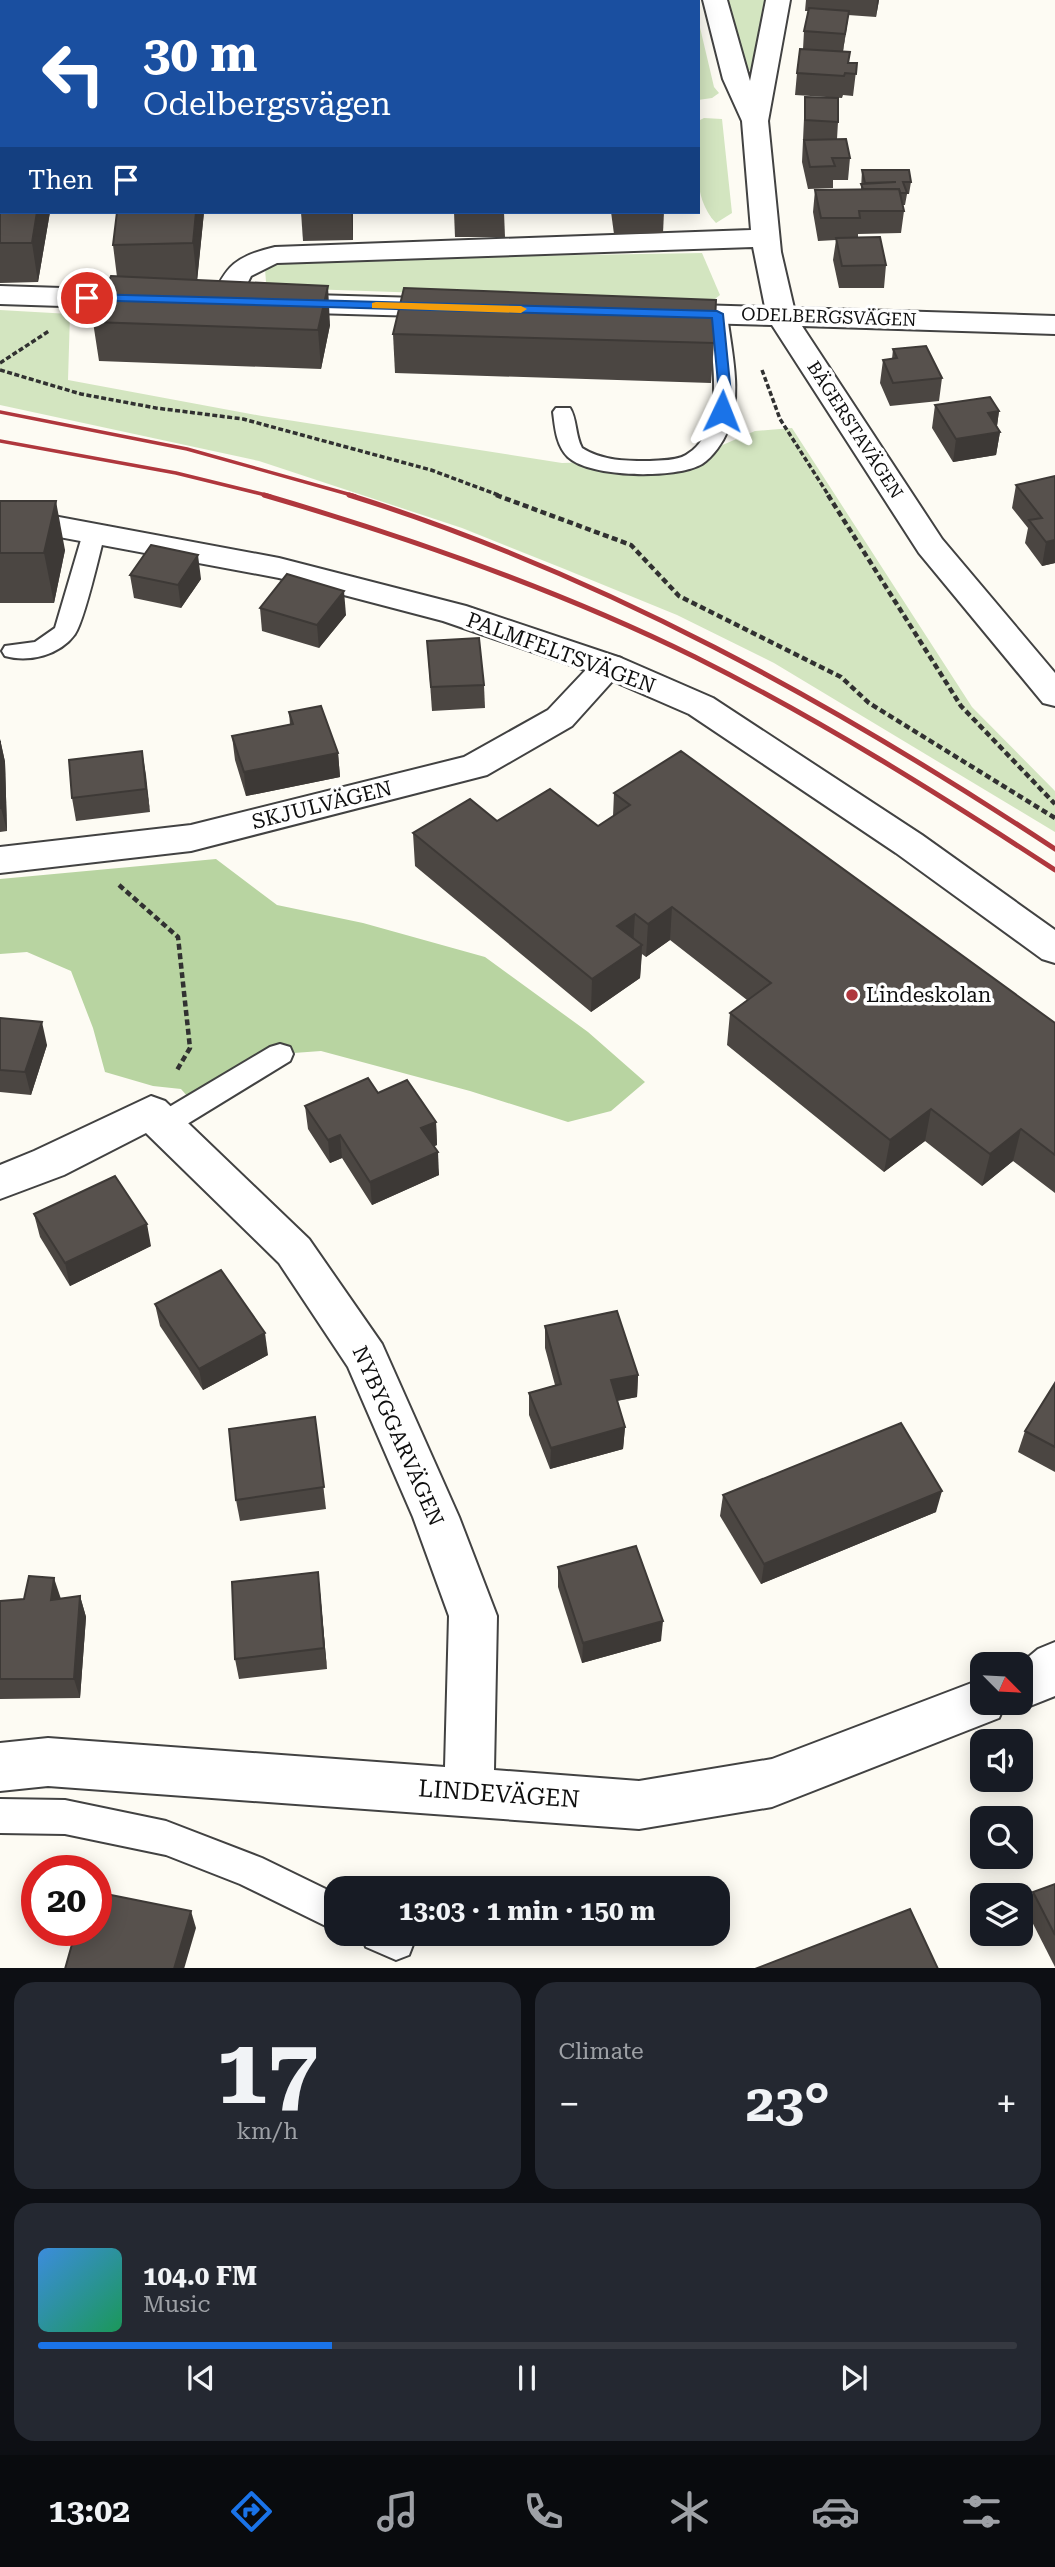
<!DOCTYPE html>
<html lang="en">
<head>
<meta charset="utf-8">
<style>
	:root { --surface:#171b24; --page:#242831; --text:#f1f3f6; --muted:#9ea1a6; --line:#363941; --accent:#1a73e8 }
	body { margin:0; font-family:"Roboto Serif",serif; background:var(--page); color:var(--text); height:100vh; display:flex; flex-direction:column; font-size:26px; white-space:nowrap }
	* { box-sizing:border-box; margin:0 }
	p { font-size:23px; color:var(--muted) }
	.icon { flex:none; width:38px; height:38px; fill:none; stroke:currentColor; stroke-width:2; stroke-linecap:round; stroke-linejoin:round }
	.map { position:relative; height:1968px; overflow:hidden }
	.side { display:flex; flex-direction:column; gap:14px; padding:14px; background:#0d0f14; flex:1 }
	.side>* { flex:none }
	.guide { position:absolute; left:0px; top:0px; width:700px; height:214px; box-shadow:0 4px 18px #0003; background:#1a4fa0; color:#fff; overflow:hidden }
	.needle { width:46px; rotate:114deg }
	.tools { position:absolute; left:970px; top:1652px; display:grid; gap:14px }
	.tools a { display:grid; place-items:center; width:63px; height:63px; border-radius:14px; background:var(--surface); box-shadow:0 4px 18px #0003; font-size:35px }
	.speed { position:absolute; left:21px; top:1855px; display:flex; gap:14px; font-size:35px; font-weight:700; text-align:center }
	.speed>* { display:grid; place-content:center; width:91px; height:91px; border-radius:50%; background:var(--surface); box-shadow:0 4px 18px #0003; line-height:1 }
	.speed .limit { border:10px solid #d22; background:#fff; color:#111 }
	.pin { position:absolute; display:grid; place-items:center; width:60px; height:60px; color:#fff; margin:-30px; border:4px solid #fff; border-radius:50%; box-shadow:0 2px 7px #0007 }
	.me { position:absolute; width:77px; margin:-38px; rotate:2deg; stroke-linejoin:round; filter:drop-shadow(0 0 5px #0008) }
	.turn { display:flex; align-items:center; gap:24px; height:147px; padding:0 28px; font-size:32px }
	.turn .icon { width:91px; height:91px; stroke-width:2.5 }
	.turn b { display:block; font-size:49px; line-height:60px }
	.then { display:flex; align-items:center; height:66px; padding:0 28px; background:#0003; gap:14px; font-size:26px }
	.big { font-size:52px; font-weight:700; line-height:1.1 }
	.side .card { flex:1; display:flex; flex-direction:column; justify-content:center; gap:10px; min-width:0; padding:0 24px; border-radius:21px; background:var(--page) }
	.side .dial { align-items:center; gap:0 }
	.dial b { font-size:91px; line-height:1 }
	.song { display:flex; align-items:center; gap:21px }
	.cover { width:84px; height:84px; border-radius:10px; background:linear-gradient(135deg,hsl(210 70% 55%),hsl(150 70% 35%)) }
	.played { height:7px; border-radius:4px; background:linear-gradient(90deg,var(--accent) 30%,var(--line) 30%) }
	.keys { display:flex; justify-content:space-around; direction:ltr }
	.heat { display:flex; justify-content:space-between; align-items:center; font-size:38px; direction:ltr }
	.side .tiles { flex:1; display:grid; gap:14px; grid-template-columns:1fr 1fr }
	.card:last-child { grid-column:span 2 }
	.trip { position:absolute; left:324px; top:1876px; width:406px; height:70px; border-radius:21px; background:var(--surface); box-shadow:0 4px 18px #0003; font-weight:700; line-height:70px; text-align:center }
	.tabs { display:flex; height:112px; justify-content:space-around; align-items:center; background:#090b0e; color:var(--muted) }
	.tabs .icon { width:49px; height:49px }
	.tabs .active { color:var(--accent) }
	.tabs b { font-size:32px; color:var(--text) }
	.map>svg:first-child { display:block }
	.green { fill:#d3e5c0 }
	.forest { fill:#b8d4a1 }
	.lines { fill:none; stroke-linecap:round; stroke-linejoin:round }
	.service-casing { stroke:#424242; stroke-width:4 }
	.minor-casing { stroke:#424242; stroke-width:4 }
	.tertiary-casing { stroke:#424242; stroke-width:4 }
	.path-far1 { stroke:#313131; stroke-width:3.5; stroke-dasharray:5 2.5; stroke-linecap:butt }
	.path { stroke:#313131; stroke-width:4.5; stroke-dasharray:6 3.5; stroke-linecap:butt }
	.service { fill:#fff; fill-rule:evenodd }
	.minor { fill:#fff; fill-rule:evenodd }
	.tertiary { fill:#fff; fill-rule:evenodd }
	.rail-far1 { stroke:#af373d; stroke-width:3.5 }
	.rail { stroke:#af373d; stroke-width:5 }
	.wall { fill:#4b4642 }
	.shaded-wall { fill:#3d3936 }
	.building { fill:#57514d; stroke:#3d3936; stroke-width:2 }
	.route { fill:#1a73e8; stroke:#114b97; stroke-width:2 }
	.slow { fill:#f59e0b }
	.poi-dot { fill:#af373d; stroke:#fff; stroke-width:2.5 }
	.labels { text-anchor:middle; stroke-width:7; stroke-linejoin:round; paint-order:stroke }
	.far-street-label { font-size:18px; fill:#0f0f0f; stroke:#fff }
	.street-label { font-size:21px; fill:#0f0f0f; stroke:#fff }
	.poi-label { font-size:21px; fill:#0f0f0f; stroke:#fff; text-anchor:start }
	.near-street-label { font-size:24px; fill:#0f0f0f; stroke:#fff }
</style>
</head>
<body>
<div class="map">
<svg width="1055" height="1969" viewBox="0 0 1055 1969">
	<rect width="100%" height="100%" fill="#fdfbf3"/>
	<g class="green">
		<path d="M0,0H694V2H2L0,166Z"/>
		<path d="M727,0H767L754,70H744Z"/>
		<path d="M698,19L714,87L719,93L712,98L698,100Z"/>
		<path d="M704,118L722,119L732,213L716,223C691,197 698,155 698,121Z"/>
		<path d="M702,253L720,295L710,303L279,288L266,282L265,269L282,260Z"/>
		<path d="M0,310L70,314L68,380L262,416L562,463L690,459L755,431L792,428L972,707L1055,791V832L774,663L677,615L562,568L462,528L259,461L0,405Z"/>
	</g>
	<path class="forest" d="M216,859L277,905L363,923L485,957L588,1032L645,1082L611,1111L568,1122L470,1091L321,1051L280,1054L195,1105L181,1089L153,1086L105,1072L93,1028L71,971L27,952L0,954V879Z"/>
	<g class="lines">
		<defs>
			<g id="service">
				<path d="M717,308L727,314C731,350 743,395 728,430C723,442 713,457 702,464C677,479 590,478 568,457C556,445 555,427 553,412L556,408H570C577,419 575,435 582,448C602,461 627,461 650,461C661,460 676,461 686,455C728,431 712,353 707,314Z"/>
				<path d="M94,526L102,528L105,533C99,555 85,619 75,634C60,655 29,663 5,656L2,651L5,646L35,642L55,628L83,533L86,528Z"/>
				<path d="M280,1044L290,1047L293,1054L290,1061L174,1132L164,1135L154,1132L150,1124L154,1116L270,1047Z"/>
				<path d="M0,1799L65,1800L166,1821L262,1858L336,1894V1931L240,1884L166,1855L65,1834L0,1833Z"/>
				<path d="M361,1934H410L414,1942L409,1955L396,1960L366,1947Z"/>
			</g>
			<g id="minor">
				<path d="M703,0H727L750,81L766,0H790L768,121L781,252L794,308L1055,316V334L802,326L942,539L1055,673V706L1043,703L919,553L772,325L663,322L653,319L649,313L653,307L663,304L765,307L753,247L277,263L251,276L235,308L225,311L215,308L211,302C225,265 237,256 275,247L751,230L742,121L723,79Z"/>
				<path d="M0,286L155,291L165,294L169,300L165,306L155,309L0,304Z"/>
				<path d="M278,294L453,299L463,302L467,308L463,314L453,317L278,312L268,309L264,303L268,297Z"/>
				<path d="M609,655L621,658L626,666L572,726L487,775L191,851L0,873V847L191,825L464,757L548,710L597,658Z"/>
				<path d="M151,1096L165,1101L309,1239L382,1344L459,1517L497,1616L494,1770L639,1781L772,1759L982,1679V1703H1020V1664L1038,1649L1055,1642V1696L1020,1710L1005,1704L999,1718L772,1807L639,1829L48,1786L0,1791V1743L48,1738L445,1767L449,1616L413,1517L348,1367L279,1263L146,1133L64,1175L0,1199V1165L34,1151Z"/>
			</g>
			<path id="tertiary" d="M0,506L279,558L466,606L621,658L713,698L922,835L1055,930V963L1042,959L896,853L689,714L597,674L443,621L279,578L0,526Z"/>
		</defs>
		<use href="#service" class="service-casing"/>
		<use href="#minor" class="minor-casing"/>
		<use href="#tertiary" class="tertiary-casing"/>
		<g class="path-far1">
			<path d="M325,2L332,0"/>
			<path d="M0,363L49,331"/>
			<path d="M0,370L81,394L156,408L243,419L431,470L501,496"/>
			<path d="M762,370L780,419L829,496"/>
		</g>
		<g class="path">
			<path d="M496,495L631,545L679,596L841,677L869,703L1055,818"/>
			<path d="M828,495L961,706L1055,804"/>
			<path d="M119,885L178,937L190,1048L177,1070"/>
		</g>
		<use href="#service" class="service"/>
		<use href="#minor" class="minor"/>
		<use href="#tertiary" class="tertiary"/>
		<g class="rail-far1">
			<path d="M0,412L187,449L355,496"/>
			<path d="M0,441L176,473L270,496"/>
		</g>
		<g class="rail">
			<path d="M264,495C411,538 557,589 695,657C819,719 939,794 1055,870"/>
			<path d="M349,495C602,574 835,704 1055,849"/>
		</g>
	</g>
	<g class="wall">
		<path d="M806,0H879L876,17L848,15L843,52L849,63H857L853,96L843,95L842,98L795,95L797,73L803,49L804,31L808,11H805Z"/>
		<path d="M805,97L838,122L837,139L850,158L848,180H833V188L808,189L802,162Z"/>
		<path d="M0,158L50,212L38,282L0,283Z"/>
		<path d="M862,170L911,182L909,194H907L905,205H903L904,211L901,233L858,234V237L886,265L884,288H839L833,260L836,240L818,241L813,212L815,190L861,189Z"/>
		<path d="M204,212L197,280L330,325L321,369L99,361L93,322L117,277L113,245Z"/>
		<path d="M301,212H353V240L303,241Z"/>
		<path d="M454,212H504L505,237H455Z"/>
		<path d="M611,212H664L663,233L614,234Z"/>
		<path d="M393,334L714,343L711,383L395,373Z"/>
		<path d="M893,349L942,378L939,401L890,406L880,383L883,360L892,359Z"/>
		<path d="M935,405L999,411L997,426L1000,432L996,455L953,462L932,428Z"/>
		<path d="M1055,476V563L1042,566L1025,543L1028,528L1012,508L1016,485Z"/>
		<path d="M0,501L65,550L54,603H0Z"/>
		<path d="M130,575L201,579L181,608L134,598Z"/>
		<path d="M260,608L346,615L319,648L262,631Z"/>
		<path d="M427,641L484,685L485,708L432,711Z"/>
		<path d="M289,712L338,753L340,777L246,796L235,760L232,736L290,725Z"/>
		<path d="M0,739L5,762L7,831L0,832Z"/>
		<path d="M142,751L150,812L76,821L72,798Z"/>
		<path d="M614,793L1055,1023V1193L1013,1161L982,1186L925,1141L884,1172L727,1045L730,1013L747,1000L670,940L646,957L642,954L640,978L591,1012L415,866L413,833L497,821L598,826L613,816Z"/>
		<path d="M0,1018L47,1045L31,1095L0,1092Z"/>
		<path d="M378,1093L436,1122L437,1145L434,1146L439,1175L372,1205L342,1158L330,1163L308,1129L305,1106Z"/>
		<path d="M34,1214L151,1246L70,1286L40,1237Z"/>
		<path d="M155,1304L268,1355L203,1390L160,1326Z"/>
		<path d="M545,1326L638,1375L637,1397L617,1401L625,1427L623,1449L550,1469L529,1415V1393L555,1385L545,1348Z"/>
		<path d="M1055,1383V1472L1018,1452L1025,1431Z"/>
		<path d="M315,1417L326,1509L240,1521L236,1500Z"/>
		<path d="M723,1495L936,1512L761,1584L720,1516Z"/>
		<path d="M558,1567L661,1641L582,1663L558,1587Z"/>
		<path d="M320,1592L327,1669L239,1679L235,1659Z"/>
		<path d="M80,1596L86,1617L80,1698L0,1699V1601L24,1599H61Z"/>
		<path d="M1055,1884V1967L1026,1910L1033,1892Z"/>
	</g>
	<g class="shaded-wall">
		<path d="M877,0H879L876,17Z"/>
		<path d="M849,11L846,33L842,56L845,34Z"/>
		<path d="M37,212H50L38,282L32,243Z"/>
		<path d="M196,212H204L197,282L193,243Z"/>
		<path d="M351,212H353V240Z"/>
		<path d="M328,286L330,325L321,369L318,330Z"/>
		<path d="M999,411L996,433L1000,432L996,455L953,462L956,439L988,413Z"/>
		<path d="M56,501L65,550L54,603L44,553Z"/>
		<path d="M1055,540V563L1042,566L1046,542Z"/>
		<path d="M198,555L201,579L181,608L178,585Z"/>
		<path d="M344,591L346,615L319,648L317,625Z"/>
		<path d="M0,739L5,762L7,831L1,808Z"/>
		<path d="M142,751L146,775L150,812L146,789Z"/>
		<path d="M338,753L340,777L246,796L244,772Z"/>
		<path d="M672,907L670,940L646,957L648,924Z"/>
		<path d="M635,914L633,947L617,926Z"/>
		<path d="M642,945L640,978L591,1012L592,979Z"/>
		<path d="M42,1022L47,1045L31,1095L25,1072Z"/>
		<path d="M931,1109L925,1141L884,1172L890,1140Z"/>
		<path d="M436,1122L437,1145L423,1151L421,1128Z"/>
		<path d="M1021,1129L1013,1161L982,1186L990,1154Z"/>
		<path d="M340,1135L342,1158L330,1163L328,1140Z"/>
		<path d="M438,1152L439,1175L372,1205L370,1182Z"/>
		<path d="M147,1224L151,1246L70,1286L65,1263Z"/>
		<path d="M265,1333L268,1355L203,1390L199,1369Z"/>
		<path d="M638,1375L637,1397L610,1402L611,1380Z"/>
		<path d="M625,1427L623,1449L550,1469L551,1448Z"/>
		<path d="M942,1491L936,1512L761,1584L764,1564Z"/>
		<path d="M318,1572L320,1592L327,1669L324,1648Z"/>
		<path d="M54,1578L61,1599L51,1600Z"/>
		<path d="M80,1596L86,1617L80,1698L74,1679Z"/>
		<path d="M663,1621L661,1641L582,1663L583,1643Z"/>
		<path d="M191,1911L196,1928L184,1969H174Z"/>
	</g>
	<g class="building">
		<path d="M516,0H617L618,2H517Z"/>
		<path d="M809,8L849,11L845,34L804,31Z"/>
		<path d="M800,49L850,52L848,63H857L856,74L845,73L844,76L797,73Z"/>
		<path d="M805,97L838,98V122L805,120Z"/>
		<path d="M846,139L850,158H832L835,166L810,167L804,140Z"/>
		<path d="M0,158H2V212H37L32,243H0Z"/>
		<path d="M862,170H909L911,182H903L907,193H900L899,189H863L861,184L896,182L865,183Z"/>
		<path d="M899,189L904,211H859L860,218H821L815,190Z"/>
		<path d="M117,212H196L193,243L113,245Z"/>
		<path d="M880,237L886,265L842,266L836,238Z"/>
		<path d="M111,276L328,286L318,330L93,322Z"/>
		<path d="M404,288L716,300L714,343L393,334Z"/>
		<path d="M926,346L942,378L893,383L883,360L897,358L893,349Z"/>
		<path d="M990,397L999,411L988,413L1000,432L956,439L935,405Z"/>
		<path d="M1055,476V540L1046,542L1029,520L1042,518L1016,485Z"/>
		<path d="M0,501H56L44,553H0Z"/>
		<path d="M151,545L198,555L178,585L130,575Z"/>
		<path d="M287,574L344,591L317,625L260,608Z"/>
		<path d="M479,638L484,685L431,687L427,641Z"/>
		<path d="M321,706L338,753L244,772L232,736L293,724L289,712Z"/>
		<path d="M0,741L1,808H0Z"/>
		<path d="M142,751L146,789L72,798L69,760Z"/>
		<path d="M681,751L1055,1023V1155L1021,1129L990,1154L931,1109L890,1140L730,1013L771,983L672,907L648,924L635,914L617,926L642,945L592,979L413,833L470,799L497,821L550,789L598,826L630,805L614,793Z"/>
		<path d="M0,1018L42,1022L25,1072L0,1070Z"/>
		<path d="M368,1078L378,1093L407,1080L436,1122L421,1128L438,1152L370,1182L340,1135L328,1140L305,1106Z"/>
		<path d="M115,1176L147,1224L65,1263L34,1214Z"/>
		<path d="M221,1270L265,1333L199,1369L155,1304Z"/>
		<path d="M617,1311L638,1375L611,1380L625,1427L551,1448L529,1393L561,1384L545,1326Z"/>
		<path d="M1055,1383V1447L1025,1431Z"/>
		<path d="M315,1417L324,1487L236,1500L229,1429Z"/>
		<path d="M901,1423L942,1491L764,1564L723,1495Z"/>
		<path d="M636,1546L663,1621L583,1643L558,1567Z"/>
		<path d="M318,1572L324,1648L235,1659L232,1582Z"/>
		<path d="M29,1576L54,1578L51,1600L80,1596L74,1679H0V1601L24,1599Z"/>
		<path d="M1055,1884V1935L1033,1892Z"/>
		<path d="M96,1892L191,1911L174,1969H65L76,1930H96Z"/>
		<path d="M910,1909L938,1969H755Z"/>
	</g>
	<path class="route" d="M87,294L717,311L723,314L731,394L726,414H717L719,394L712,318L83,300L81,298Z"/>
	<path class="slow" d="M376,302L521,306L527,309L521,313L372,308V303Z"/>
	<circle class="poi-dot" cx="852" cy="995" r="7"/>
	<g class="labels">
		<g class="far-street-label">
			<text transform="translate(829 317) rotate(2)" y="6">ODELBERGSVÄGEN</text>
			<text transform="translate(855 430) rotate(57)" y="6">BÄGERSTAVÄGEN</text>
		</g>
		<g class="street-label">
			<text transform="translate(561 653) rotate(20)" y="7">PALMFELTSVÄGEN</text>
			<text transform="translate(322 805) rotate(-14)" y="7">SKJULVÄGEN</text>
			<text transform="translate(398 1436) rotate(66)" y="7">NYBYGGARVÄGEN</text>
		</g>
		<g class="poi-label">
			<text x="866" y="1002">Lindeskolan</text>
		</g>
		<g class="near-street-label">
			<text transform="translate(499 1794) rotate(4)" y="8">LINDEVÄGEN</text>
		</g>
	</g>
</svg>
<div class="tools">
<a><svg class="needle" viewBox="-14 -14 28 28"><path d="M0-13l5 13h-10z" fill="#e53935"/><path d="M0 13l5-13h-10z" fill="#9ea1a6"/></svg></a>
<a><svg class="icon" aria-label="sound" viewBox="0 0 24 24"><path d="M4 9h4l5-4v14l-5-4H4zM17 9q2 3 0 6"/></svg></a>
<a><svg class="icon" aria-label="search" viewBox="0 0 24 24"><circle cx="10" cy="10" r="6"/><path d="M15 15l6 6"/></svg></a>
<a><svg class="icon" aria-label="layers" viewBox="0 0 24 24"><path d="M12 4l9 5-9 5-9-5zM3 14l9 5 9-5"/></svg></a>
</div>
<div class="speed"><div class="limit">20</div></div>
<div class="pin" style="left:87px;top:298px;background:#d93025"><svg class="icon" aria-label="arrive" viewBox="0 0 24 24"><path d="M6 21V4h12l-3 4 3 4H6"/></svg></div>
<svg class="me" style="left:722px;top:411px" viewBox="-20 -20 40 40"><path d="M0-17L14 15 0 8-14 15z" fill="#1a73e8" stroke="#fff" stroke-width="4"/></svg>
<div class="trip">13:03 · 1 min · 150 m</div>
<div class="guide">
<div class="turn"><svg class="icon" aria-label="left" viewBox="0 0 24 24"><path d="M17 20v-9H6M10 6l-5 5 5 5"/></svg><div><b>30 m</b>Odelbergsvägen</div></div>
<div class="then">Then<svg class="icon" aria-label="arrive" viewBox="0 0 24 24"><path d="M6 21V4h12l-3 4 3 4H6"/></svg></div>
</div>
</div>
<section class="side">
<div class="tiles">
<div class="card dial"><b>17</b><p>km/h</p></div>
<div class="card"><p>Climate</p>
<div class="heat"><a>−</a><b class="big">23°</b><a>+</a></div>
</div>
<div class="card">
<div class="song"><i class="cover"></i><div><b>104.0 FM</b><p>Music</p></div></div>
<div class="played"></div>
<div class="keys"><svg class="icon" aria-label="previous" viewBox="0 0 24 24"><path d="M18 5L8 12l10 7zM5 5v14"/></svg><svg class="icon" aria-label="pause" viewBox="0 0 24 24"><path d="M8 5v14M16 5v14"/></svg><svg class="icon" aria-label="next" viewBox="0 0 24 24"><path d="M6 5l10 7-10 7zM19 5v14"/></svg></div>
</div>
</div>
</section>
<nav class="tabs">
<b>13:02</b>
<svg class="icon active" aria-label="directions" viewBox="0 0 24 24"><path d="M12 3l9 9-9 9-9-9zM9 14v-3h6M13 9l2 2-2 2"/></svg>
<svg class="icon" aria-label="music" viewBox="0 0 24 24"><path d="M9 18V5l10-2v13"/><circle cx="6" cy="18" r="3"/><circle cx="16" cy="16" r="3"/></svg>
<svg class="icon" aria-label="phone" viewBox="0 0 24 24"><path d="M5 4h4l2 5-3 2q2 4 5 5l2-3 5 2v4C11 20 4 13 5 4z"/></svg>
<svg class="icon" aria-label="climate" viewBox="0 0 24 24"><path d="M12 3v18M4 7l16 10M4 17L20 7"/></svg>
<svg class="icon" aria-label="car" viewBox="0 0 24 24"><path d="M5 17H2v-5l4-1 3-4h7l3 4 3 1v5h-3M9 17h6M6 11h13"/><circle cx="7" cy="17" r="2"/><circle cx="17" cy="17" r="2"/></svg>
<svg class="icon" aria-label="filters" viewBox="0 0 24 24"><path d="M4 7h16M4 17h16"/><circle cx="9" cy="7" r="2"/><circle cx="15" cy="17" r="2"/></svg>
</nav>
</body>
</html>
